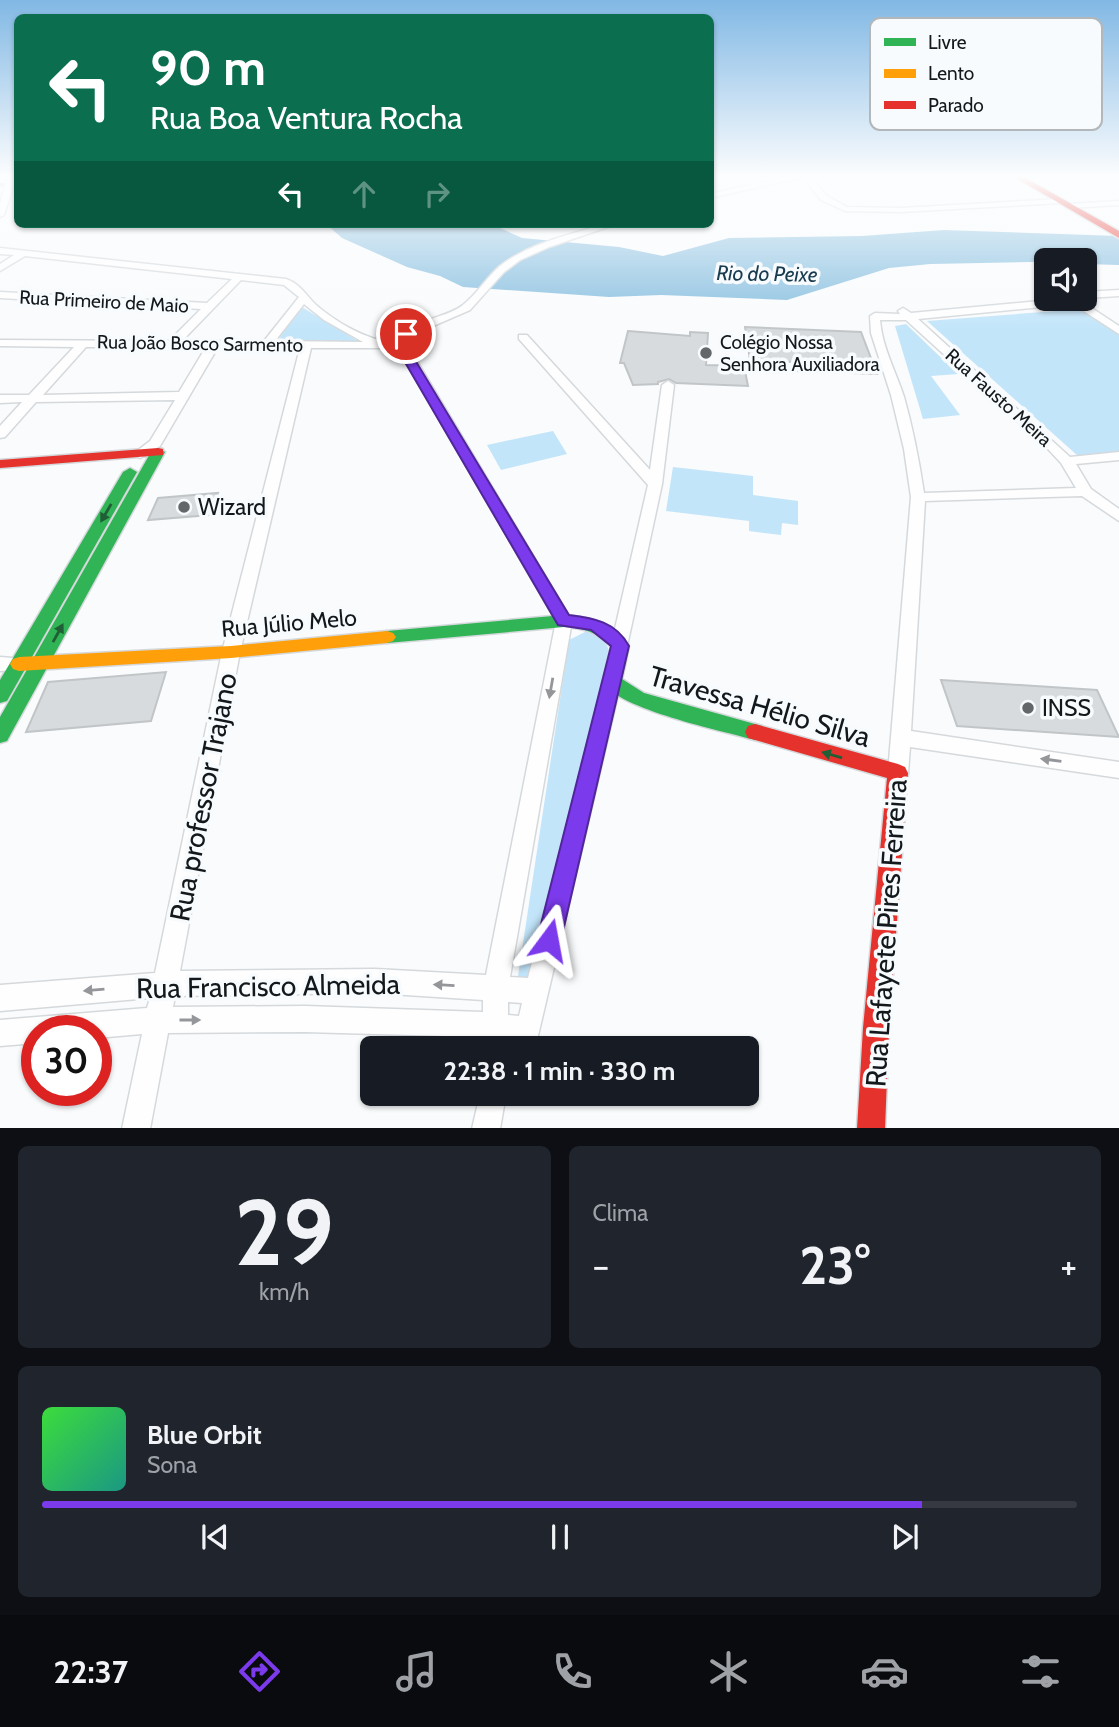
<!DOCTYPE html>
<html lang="pt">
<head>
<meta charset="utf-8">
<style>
	:root { --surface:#171b24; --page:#20242c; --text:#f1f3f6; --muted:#9ea1a6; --line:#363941; --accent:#7c3aed }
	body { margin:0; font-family:Cabin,sans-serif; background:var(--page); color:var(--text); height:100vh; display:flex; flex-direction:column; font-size:26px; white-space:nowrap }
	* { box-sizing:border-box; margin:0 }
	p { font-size:23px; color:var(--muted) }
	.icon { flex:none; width:38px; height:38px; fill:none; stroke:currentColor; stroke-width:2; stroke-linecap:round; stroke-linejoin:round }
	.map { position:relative; height:1128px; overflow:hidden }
	.sheet { display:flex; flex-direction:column; gap:18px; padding:18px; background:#0d0f14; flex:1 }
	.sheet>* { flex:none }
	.banner { position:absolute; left:14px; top:14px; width:700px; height:214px; border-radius:10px; box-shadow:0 2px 5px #0004; background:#0b6e4f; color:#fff; overflow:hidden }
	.fabs { position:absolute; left:1034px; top:248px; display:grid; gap:14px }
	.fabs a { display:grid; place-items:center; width:63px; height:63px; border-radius:10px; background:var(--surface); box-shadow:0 2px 5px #0004; font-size:35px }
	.speed { position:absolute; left:21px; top:1015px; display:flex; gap:14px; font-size:35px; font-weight:700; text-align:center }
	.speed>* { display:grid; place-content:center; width:91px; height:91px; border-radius:50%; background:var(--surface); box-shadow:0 2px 5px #0004; line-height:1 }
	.speed .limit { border:10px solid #d22; background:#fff; color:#111 }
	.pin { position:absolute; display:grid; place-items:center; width:60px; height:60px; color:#fff; margin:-30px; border:4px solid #fff; border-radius:50%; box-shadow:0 2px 7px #0007 }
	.me { position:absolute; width:77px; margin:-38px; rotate:13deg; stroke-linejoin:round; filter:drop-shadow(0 0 5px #0008) }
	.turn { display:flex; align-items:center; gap:24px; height:147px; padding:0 21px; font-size:32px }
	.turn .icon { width:91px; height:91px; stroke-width:2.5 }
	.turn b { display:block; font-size:49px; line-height:60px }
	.lanes { display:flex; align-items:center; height:66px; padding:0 21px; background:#0003; justify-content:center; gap:35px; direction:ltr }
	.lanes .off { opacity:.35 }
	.big { font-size:52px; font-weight:800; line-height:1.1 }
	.sheet .card { flex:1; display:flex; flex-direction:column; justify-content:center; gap:10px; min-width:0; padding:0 24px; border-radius:10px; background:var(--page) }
	.sheet .dial { align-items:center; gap:0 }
	.dial b { font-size:91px; line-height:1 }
	.song { display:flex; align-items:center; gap:21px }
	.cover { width:84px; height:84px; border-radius:10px; background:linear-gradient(135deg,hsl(120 70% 55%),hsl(170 70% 35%)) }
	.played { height:7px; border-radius:4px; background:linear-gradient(90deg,var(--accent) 85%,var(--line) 85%) }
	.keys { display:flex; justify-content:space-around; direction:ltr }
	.heat { display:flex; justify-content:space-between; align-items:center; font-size:38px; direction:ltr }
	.sheet .tiles { flex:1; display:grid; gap:18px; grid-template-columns:1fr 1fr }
	.card:last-child { grid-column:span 2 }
	.trip { position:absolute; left:360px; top:1036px; width:399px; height:70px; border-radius:10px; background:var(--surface); box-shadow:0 2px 5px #0004; font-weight:800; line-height:70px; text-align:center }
	.tabs { display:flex; height:112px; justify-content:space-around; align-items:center; background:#090b0e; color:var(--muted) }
	.tabs .icon { width:49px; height:49px }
	.tabs .on { color:var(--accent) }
	.tabs b { font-size:32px; color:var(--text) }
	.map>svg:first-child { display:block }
	.green { fill:#c2e5fa }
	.water { fill:#86bedf }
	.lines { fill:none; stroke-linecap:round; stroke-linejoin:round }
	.stream { stroke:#86bedf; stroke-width:3.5 }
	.building { fill:#d7dbde; stroke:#c1c5c8; stroke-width:2 }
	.street-casing { stroke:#d5d9dc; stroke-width:3 }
	.fast-casing { stroke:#d5d9dc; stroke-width:3 }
	.slow-casing { stroke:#d5d9dc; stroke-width:3 }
	.jam-casing { stroke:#d5d9dc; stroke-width:3 }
	.street { fill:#fefeff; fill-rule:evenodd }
	.fast { fill:#30b455; fill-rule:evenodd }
	.slow { fill:#ff9f0a; fill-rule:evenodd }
	.jam { fill:#e5322d; fill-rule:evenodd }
	.oneway { fill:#205e36 }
	.oneway2 { fill:#949699 }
	.route { fill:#7c3aed; stroke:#51269a; stroke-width:2 }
	.poi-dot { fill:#63676a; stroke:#f8fbfd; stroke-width:2.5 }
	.labels { text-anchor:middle; stroke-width:7; stroke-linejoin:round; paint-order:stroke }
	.far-street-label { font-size:19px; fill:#12181c; stroke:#f8fbfd }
	.far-poi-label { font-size:19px; fill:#12181c; stroke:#f8fbfd; text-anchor:start }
	.far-water-label { font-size:21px; font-style:italic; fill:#183b4f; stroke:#f8fbfd }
	.poi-label { font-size:23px; fill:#12181c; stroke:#f8fbfd; text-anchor:start }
	.street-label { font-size:23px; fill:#12181c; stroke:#f8fbfd }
	.near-street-label { font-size:28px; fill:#12181c; stroke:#f8fbfd }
	.key { fill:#f8fbfd; stroke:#b3b7ba; stroke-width:2 }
	.key-label { font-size:19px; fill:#12181c }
</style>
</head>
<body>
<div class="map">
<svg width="1119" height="1129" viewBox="0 0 1119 1129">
	<rect width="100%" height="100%" fill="#f9fbfc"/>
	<g class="green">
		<path d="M302,307L361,343L275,344Z"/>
		<path d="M1081,309L1119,335V452L1078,456L927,321Z"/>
		<path d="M906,324L958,374L931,376L960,415L923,419L895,326Z"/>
		<path d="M553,431L567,454L501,470L487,445Z"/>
		<path d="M673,467L753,476V495L798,501V525L782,523L781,535L749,531V521L666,511Z"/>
		<path d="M587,631L602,636L609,650L534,999L515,996L569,640Z"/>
	</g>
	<path class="water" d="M326,224H491L522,238L619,247L663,256L729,238L862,236L944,230L1119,236V265L1085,264V261L930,264L889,268L787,300L661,295L609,297L463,287L440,276L407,267L342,238Z"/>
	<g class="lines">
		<path class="stream" d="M0,185L18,183"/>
	</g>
	<g class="building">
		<path d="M745,327L861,332L877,374L796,371L794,362L750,360Z"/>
		<path d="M628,331L690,336V332L708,333L706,365L744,366L748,386L676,383L669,379L658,382V384L633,385L624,363H620Z"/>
		<path d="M218,493L210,515L148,520L158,498Z"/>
		<path d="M166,672L151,721L26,732L48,682Z"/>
		<path d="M941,680L1097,690L1119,737L957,726Z"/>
	</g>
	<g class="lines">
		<defs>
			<g id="street">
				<path d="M9,175H17L4,215L0,217V203Z"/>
				<path d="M794,175H809L827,196L847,207L901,208L1060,199L1064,201L1060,203L901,212L845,211L821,200L803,177L710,198V194Z"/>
				<path d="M1119,201V205L1069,208L1065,206L1069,204Z"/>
				<path d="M604,224H617L549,247L520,260L504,272L470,310L410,336L405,341L572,621L510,977L528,978L603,682L606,677L612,675L618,677L621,682L537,1040L531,1048H481V1037L305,1032L168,1033L150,1129H122L142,1034L96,1038V1031H37V1043L0,1046V1020L147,1008L150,998L0,1011V985L155,973L222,652L300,348L218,347L160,446L140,458L133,454L150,441L175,400L36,402L5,437L0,438V426L22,402L0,403V395H29L74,347L0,346V340L169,341L201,309L0,298V292L207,303L232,279L25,256L0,271V264L14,255L0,254V248L286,279C300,284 305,294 315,304C334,321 369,342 394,342C407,319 444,320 463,305C477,294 487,277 500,266C530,243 569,235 604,224ZM241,280L284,285L299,297L264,341H182ZM304,304L324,320L363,342L275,341ZM86,347H206L179,392L43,395ZM311,348H398L556,621L486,975L375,969L180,971L240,652ZM375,993L483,1000V1012L305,1006L173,1007L175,996ZM508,1002L522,1003L519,1016L508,1015Z"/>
				<path d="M1119,290V296L1087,298L1089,300L1084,303L1119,326V334L1073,304L918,319L1070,457L1119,452V460L1076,464L1091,489L1119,509V521L1082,496L925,501L911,731L1119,762V778L910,747L908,773L905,779L898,782L891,779L888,773L911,497L904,449L891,395L871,333L870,316L875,313L900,314L898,311L903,308L911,313L1060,299H1085V292ZM880,320H906L1047,448L1061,463L1076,488L924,493C919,460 913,429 904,397C896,372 882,347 880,320Z"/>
				<path d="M519,335H527L650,470L662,385L668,381L674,385L662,484L626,651H614L611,646L648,485L519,339Z"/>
				<path d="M0,657L25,659L28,664L25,669L0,671Z"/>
				<path d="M480,1094H506L500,1129H472Z"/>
			</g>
			<g id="fast">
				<path d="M158,448L165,452L7,741L0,743V717L151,452Z"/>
				<path d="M130,468L137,472L7,701L0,703V680L123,472Z"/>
				<path d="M564,615C590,617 615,622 629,646L622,679L644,693L762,726L765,732L762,738L755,740C723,731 617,709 603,682L611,647C598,632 583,628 564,627L387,643L381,641L378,637L381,633L387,631Z"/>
			</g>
			<path id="slow" d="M387,631L393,633L396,637L393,641L387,643L231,658L19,671L13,669L10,664L13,659L19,657L231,646Z"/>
			<g id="jam">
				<path d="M1011,175H1020L1119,231V238Z"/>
				<path d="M158,448L163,449V455L0,468V460Z"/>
				<path d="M755,724L898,764L905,767L908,773L889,1028L885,1129H857L863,1028L887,778L748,738L745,732L748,726Z"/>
			</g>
		</defs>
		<use href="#street" class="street-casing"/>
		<use href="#fast" class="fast-casing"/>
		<use href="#slow" class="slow-casing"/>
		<use href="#jam" class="jam-casing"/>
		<use href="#street" class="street"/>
		<use href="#fast" class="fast"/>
		<use href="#slow" class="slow"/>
		<use href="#jam" class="jam"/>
	</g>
	<defs><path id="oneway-solid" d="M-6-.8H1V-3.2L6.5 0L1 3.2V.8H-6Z" transform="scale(1.75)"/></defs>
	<g class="oneway">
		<use href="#oneway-solid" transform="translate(106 513) rotate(120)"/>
		<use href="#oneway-solid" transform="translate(58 633) rotate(-61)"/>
		<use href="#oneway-solid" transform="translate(832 755) rotate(-164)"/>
	</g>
	<g class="oneway2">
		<use href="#oneway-solid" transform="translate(551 688) rotate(100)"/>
		<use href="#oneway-solid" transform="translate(1051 760) rotate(-172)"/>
		<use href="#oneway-solid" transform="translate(444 985) rotate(-177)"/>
		<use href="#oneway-solid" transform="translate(94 990) rotate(175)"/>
		<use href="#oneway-solid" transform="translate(190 1020)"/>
	</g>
	<linearGradient id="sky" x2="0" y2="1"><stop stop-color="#81b8e4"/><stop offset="0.53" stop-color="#fcfdfe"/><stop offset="1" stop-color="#fcfdfe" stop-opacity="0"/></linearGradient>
	<rect width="1119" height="333" fill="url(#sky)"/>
	<path class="route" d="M406,331L411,334L405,339L406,345L569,615C594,618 616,622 629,646L561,940L557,948L549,952L540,948L537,940L611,646L591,630L558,625L395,345L396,336Z"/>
	<g class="poi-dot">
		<circle cx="706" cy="353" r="7"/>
		<circle cx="184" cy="507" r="7"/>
		<circle cx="1028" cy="708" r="7"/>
	</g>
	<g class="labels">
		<g class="far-street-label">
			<text transform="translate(104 301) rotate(3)" y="7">Rua Primeiro de Maio</text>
			<text transform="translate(200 343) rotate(1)" y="7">Rua João Bosco Sarmento</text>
			<text transform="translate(999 397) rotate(42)" y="7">Rua Fausto Meira</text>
		</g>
		<g class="far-poi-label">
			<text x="720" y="349">Colégio Nossa<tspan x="720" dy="22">Senhora Auxiliadora</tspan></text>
		</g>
		<g class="far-water-label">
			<text transform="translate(767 274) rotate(1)" y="7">Rio do Peixe</text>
		</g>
		<g class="poi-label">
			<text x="198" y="515">Wizard</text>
			<text x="1042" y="716">INSS</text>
		</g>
		<g class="street-label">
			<text transform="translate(289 623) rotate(-5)" y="8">Rua Júlio Melo</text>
		</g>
		<g class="near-street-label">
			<text transform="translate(760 706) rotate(16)" y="10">Travessa Hélio Silva</text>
			<text transform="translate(203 797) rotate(-79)" y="10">Rua professor Trajano</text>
			<text transform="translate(886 933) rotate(-86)" y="10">Rua Lafayete Pires Ferreira</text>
			<text transform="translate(268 986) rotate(-1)" y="10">Rua Francisco Almeida</text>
		</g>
	</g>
	<rect x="870" y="18" width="232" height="112" rx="10" class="key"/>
	<rect x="884" y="38" width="32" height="8" fill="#30b455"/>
	<rect x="884" y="69" width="32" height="9" fill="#ff9f0a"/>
	<rect x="884" y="101" width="32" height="8" fill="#e5322d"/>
	<g class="key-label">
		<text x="928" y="49">Livre</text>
		<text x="928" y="80">Lento</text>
		<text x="928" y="112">Parado</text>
	</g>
</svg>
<div class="fabs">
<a><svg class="icon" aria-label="sound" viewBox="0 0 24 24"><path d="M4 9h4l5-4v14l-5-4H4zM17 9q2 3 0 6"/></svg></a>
</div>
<div class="speed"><div class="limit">30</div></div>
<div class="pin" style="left:406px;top:334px;background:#d93025"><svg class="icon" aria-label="arrive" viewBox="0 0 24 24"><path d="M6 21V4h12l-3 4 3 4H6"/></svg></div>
<svg class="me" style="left:549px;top:940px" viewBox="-20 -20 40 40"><path d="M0-17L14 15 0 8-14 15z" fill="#7c3aed" stroke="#fff" stroke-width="4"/></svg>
<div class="trip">22:38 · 1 min · 330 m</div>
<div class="banner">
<div class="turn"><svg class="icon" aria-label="left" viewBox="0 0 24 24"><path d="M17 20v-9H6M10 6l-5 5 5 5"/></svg><div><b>90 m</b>Rua Boa Ventura Rocha</div></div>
<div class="lanes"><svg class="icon" aria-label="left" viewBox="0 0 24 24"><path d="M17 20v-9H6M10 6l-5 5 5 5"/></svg><svg class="icon off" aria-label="ahead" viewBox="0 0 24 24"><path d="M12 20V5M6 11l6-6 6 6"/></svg><svg class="icon off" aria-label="right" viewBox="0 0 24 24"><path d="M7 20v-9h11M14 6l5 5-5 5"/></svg></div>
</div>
</div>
<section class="sheet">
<div class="tiles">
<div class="card dial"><b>29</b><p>km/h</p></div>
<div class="card"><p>Clima</p>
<div class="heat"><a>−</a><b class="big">23°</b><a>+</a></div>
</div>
<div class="card">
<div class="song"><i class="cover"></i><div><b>Blue Orbit</b><p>Sona</p></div></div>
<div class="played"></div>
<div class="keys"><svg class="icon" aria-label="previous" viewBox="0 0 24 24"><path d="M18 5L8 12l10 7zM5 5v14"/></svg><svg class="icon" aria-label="pause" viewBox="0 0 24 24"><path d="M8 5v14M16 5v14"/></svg><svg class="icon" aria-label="next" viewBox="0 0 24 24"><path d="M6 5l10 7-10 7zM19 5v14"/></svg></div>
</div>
</div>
</section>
<nav class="tabs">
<b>22:37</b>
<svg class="icon on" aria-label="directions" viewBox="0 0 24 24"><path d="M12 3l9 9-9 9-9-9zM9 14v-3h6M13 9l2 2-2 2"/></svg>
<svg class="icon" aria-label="music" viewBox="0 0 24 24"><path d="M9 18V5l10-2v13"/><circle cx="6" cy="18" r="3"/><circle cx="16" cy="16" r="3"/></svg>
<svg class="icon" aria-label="phone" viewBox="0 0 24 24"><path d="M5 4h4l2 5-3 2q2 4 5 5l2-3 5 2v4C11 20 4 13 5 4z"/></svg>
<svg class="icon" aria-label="climate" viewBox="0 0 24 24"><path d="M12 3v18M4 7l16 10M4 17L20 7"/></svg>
<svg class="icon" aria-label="car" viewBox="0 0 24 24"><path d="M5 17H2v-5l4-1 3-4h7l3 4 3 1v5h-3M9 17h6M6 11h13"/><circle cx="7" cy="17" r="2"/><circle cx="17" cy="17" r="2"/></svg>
<svg class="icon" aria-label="filters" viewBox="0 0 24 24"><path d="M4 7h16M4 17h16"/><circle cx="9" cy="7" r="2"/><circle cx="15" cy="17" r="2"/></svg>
</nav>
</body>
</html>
